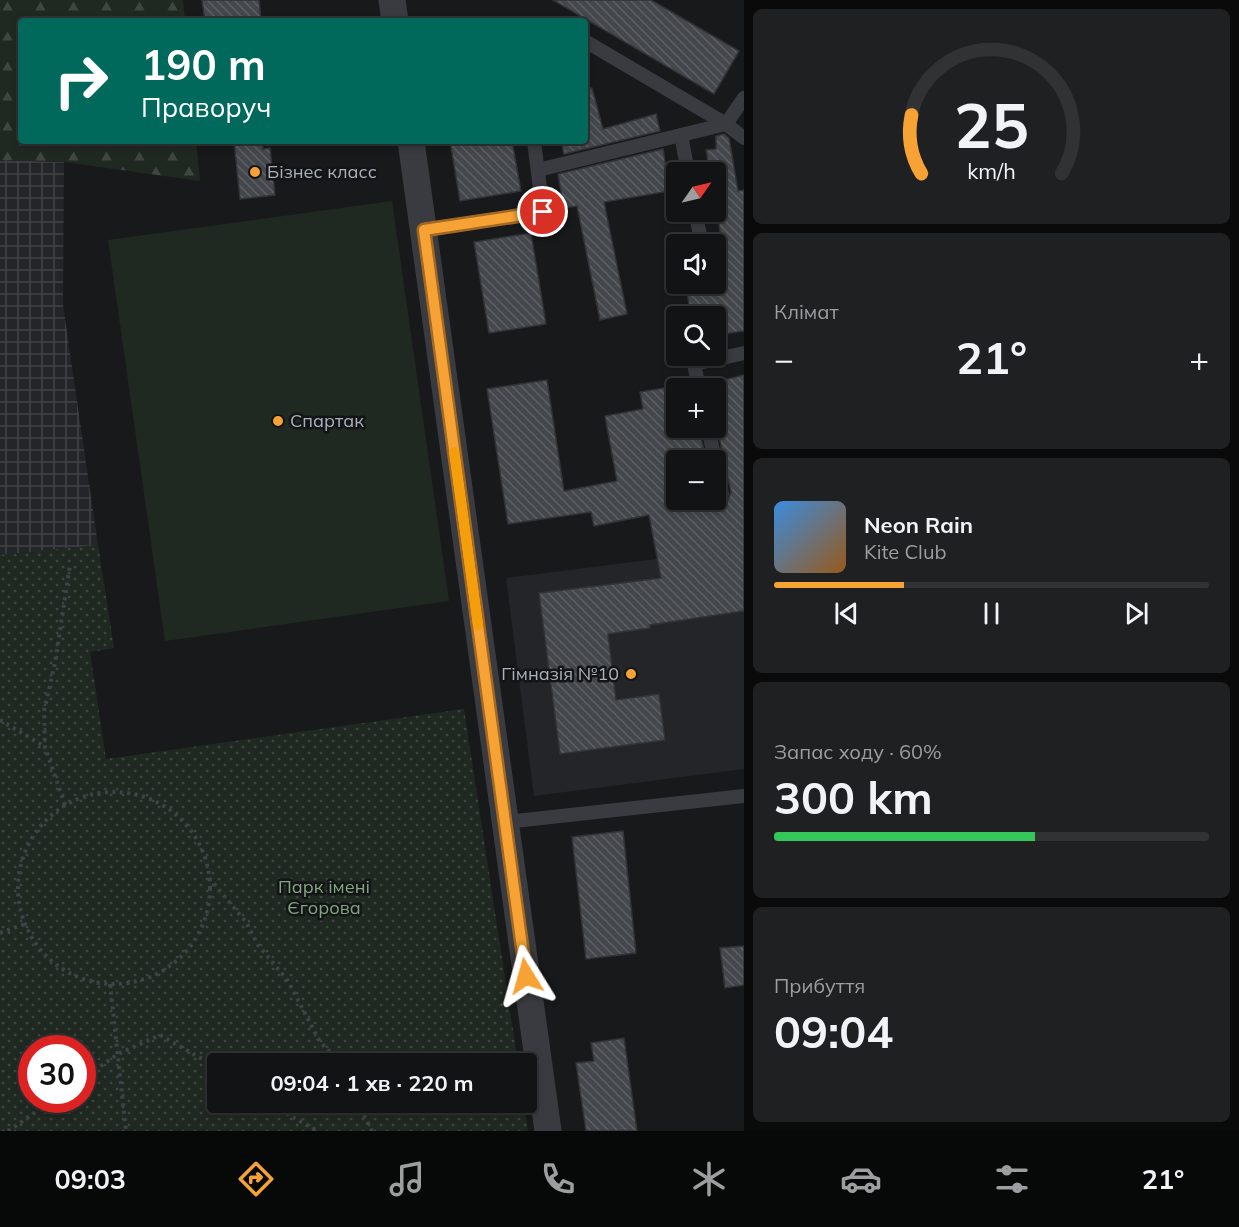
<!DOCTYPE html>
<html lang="uk">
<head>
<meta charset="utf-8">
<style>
	:root { --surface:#121314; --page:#1f2022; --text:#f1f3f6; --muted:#9c9ea0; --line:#313234; --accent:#f7a235 }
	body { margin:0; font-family:Mulish,sans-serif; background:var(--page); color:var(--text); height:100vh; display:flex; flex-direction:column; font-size:22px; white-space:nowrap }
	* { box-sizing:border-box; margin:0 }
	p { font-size:20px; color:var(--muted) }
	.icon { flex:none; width:33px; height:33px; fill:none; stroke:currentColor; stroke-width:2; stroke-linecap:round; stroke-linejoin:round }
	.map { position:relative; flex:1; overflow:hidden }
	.drawer { display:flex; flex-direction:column; gap:9px; padding:9px; background:#0a0a0b; width:495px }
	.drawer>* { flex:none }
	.banner { position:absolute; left:18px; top:18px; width:570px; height:126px; border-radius:6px; box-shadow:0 3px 9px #0003,0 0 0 2px var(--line); background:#00695c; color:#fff; overflow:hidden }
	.needle { width:39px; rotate:56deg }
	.controls { position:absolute; left:666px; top:162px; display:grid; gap:12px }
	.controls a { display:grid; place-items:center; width:60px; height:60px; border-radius:6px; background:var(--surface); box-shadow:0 3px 9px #0003,0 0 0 2px var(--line); font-size:30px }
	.speed { position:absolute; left:18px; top:1035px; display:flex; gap:12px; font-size:30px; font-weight:700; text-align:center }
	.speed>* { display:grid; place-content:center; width:78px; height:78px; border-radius:50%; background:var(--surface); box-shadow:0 3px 9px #0003,0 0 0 2px var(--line); line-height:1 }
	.speed .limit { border:9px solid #d22; background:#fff; color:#111 }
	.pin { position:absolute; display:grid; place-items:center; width:51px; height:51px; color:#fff; margin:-26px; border:3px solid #fff; border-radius:50%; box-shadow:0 2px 6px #0007 }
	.me { position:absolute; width:66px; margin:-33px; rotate:352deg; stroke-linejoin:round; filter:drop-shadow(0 0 4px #0008) }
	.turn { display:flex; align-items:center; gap:21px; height:126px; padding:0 24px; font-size:27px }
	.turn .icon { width:78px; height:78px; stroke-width:2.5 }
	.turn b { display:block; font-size:42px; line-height:51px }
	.big { font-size:45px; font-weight:700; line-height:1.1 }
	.drawer .card { flex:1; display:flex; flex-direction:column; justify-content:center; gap:9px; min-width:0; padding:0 21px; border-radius:9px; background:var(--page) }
	.drawer .dial { align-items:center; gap:0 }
	.dial svg { height:156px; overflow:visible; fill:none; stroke:var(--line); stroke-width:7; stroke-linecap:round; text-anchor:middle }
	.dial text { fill:var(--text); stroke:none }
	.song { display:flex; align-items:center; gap:18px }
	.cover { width:72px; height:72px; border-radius:9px; background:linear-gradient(135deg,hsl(210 70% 55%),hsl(30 70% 35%)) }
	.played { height:6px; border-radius:3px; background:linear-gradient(90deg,var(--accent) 30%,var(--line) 30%) }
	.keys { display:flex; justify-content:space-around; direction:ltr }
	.heat { display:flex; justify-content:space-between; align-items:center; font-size:33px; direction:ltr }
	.charge { height:9px; border-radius:4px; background:linear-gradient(90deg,#34c759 60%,var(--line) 0) }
	.trip { position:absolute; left:207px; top:1053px; width:330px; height:60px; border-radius:6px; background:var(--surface); box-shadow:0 3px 9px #0003,0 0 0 2px var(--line); font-weight:700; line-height:60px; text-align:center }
	.menu { display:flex; height:96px; justify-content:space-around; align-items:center; background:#070808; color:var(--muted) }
	.menu .icon { width:42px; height:42px }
	.menu .current { color:var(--accent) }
	.menu b { font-size:27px; color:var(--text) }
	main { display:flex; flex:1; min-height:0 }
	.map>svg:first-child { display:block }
	.built { fill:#242528 }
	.industrial { fill:url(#industrial-grid) }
	.grass { fill:#202921 }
	.forest { fill:url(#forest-firs) }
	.park { fill:url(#park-dots); fill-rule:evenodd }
	.building { fill:url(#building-back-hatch); stroke:#323337; stroke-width:1.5 }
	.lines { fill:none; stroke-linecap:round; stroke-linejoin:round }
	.path { stroke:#3f4247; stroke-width:4; stroke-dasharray:3 4.5; stroke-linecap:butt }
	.service { stroke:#393b40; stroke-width:14 }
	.minor { stroke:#393b40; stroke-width:27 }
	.route-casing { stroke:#a16922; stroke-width:15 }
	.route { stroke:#f7a235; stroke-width:10 }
	.slow { stroke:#f59e0b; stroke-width:10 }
	.poi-dot { fill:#f7a235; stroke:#131416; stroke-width:2 }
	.labels { text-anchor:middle; stroke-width:5; stroke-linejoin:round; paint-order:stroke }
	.poi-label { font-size:18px; fill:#aab1bb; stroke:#131416; text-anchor:start }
	.park-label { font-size:18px; fill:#83a681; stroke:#131416 }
</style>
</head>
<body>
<main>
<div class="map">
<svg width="744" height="1131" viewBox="0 0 744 1131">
	<defs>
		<pattern id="industrial-grid" width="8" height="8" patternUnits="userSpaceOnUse" patternTransform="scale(1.5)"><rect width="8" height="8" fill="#242528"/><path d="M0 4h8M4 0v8" fill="none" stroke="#414245"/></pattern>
		<pattern id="forest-firs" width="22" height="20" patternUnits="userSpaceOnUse" patternTransform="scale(1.5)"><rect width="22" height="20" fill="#202921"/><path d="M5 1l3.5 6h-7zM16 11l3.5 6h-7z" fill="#3e463f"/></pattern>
		<pattern id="park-dots" width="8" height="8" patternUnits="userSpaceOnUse" patternTransform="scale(1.5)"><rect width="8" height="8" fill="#202921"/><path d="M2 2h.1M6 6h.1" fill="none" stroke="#3e463f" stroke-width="1.8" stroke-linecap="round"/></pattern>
		<pattern id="building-back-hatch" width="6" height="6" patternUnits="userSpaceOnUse" patternTransform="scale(1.5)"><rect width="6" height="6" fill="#44474b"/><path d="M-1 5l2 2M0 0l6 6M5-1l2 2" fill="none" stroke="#5c5f63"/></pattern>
	</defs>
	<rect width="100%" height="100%" fill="#18191b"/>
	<path class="built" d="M744,548V769L534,796L506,578Z"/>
	<path class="industrial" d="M0,160L64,162L63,305L98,545L0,555Z"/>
	<path class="grass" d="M392,201L449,601L165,641L108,240Z"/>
	<path class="forest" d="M0,0H183L185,21H21V141H196L200,181L64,162L0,160Z"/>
	<path class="park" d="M98,545L114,648L90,652L106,759L464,709L518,1063L218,1064V1102L524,1103L528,1131H0V555ZM82,1048V1100H32V1048Z"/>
	<g class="building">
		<path d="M202,0H259L261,21H205Z"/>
		<path d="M553,0H651L739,51L714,94Z"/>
		<path d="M592,88L603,129L656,114L660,131L564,154L561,141H585V89Z"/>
		<path d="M724,134L729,138L738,191L744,190V331L716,335V316H691L687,293L701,291L700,284H716V280L727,277L716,205V172H710L706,150L716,149V136Z"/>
		<path d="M234,141H262L263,149L270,148L275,195L240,199Z"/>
		<path d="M450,141H512L521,191L460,201Z"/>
		<path d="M663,149L670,191L604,202L627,314L600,320L577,206L564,208L558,174Z"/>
		<path d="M531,233L546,324L489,333L474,242Z"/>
		<path d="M744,375V611L650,625V628L608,634L616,700L659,694L665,740L560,754L539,593L661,578L649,515L594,526L591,512L508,524L487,389L547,380L564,491L617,481L605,416L643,409L640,392L687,384L688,388H676V428H699L706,460H676V500H715L723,503L728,500L731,492L716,423V388H708L707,384Z"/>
		<path d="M623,831L636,953L586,959L572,837Z"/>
		<path d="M744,946V985L725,988L720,948Z"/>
		<path d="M624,1038L637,1131H586L576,1063L594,1061L591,1043Z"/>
	</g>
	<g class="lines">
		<g class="path">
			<path d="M0,720L44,746"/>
			<circle cx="114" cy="888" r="96"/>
			<path d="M65,805L45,747L44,711L55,663L70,565"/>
			<path d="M209,878L246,922L258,945L288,981L320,1042L332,1054L337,1064"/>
			<path d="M0,933L25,924"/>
			<path d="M110,984L126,1131"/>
			<path d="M82,1079L118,1054L160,1035L218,1068"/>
			<path d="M267,1102L317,1131"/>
			<path d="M357,1102L372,1131"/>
			<path d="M8,1131L53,1100"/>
		</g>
		<g class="service">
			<path d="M585,41L726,124L744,138"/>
			<path d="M681,135L688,172"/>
			<path d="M538,170L726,124L744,98"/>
			<path d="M695,212L702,244"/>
			<path d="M424,230L543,212L534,141"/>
			<path d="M699,388L694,364L744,353"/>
			<path d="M708,428L715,460"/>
			<path d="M716,463L722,494"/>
			<path d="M505,822L744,796"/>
		</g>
		<g class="minor">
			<path d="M392,0L395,21"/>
			<path d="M411,141L548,1131"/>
		</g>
	</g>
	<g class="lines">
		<defs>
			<path id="route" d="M526,976L424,230L543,212"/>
		</defs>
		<use href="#route" class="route-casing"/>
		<use href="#route" class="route"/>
		<path class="slow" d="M454,452L478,625"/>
	</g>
	<g class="poi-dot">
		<circle cx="255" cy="172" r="6"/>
		<circle cx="278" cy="421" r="6"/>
		<circle cx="631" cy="674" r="6"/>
	</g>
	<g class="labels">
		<g class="poi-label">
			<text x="267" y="178">Бізнес класс</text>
			<text x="290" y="427">Спартак</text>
			<text x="619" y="680" text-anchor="end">Гімназія №10</text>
		</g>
		<g class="park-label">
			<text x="324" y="893">Парк імені<tspan x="324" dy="21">Єгорова</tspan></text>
		</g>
	</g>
</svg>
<div class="controls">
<a><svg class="needle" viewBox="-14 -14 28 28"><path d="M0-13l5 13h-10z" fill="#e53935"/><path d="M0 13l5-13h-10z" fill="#9c9ea0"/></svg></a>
<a><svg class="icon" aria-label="sound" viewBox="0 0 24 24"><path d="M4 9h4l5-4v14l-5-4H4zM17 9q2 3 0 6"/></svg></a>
<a><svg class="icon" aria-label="search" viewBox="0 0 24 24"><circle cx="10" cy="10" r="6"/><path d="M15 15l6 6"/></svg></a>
<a>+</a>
<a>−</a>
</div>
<div class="speed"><div class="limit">30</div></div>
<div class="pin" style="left:543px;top:212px;background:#d93025"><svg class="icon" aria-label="arrive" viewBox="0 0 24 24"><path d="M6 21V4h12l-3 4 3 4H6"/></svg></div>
<svg class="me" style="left:526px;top:976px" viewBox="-20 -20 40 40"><path d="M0-17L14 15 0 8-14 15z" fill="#f7a235" stroke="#fff" stroke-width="4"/></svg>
<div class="trip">09:04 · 1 хв · 220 m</div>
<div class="banner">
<div class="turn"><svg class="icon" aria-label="right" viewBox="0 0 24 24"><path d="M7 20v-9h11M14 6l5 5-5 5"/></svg><div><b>190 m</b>Праворуч</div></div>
</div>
</div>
<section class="drawer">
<div class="card dial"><svg viewBox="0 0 100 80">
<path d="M14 69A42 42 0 1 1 86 69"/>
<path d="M14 69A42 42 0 0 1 9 39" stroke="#f7a235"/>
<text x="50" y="56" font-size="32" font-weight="700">25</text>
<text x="50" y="72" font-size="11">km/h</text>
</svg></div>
<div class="card"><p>Клімат</p>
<div class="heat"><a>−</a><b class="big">21°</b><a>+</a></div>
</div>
<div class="card">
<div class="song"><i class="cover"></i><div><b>Neon Rain</b><p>Kite Club</p></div></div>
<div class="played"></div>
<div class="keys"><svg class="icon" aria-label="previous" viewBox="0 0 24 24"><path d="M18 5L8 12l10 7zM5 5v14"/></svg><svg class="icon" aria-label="pause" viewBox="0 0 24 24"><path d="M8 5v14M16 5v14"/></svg><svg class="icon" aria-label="next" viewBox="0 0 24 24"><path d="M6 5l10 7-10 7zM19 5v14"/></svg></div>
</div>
<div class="card"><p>Запас ходу · 60%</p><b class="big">300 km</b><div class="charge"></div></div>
<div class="card"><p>Прибуття</p><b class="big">09:04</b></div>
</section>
</main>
<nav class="menu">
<b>09:03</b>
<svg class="icon current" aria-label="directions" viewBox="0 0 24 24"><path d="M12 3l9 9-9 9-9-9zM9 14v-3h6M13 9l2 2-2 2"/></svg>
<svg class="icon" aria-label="music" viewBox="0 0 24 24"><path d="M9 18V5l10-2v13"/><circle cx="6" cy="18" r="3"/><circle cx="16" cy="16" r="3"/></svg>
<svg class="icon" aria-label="phone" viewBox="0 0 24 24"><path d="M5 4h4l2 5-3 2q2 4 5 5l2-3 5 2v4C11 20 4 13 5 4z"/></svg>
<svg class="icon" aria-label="climate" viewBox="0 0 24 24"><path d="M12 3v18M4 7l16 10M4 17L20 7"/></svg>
<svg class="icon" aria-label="car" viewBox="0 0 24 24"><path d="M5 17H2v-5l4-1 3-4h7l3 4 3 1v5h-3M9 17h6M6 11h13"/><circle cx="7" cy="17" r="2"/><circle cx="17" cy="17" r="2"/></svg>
<svg class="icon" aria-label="filters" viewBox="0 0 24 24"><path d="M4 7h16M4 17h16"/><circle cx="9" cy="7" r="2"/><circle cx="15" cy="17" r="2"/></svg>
<b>21°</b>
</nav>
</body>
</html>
